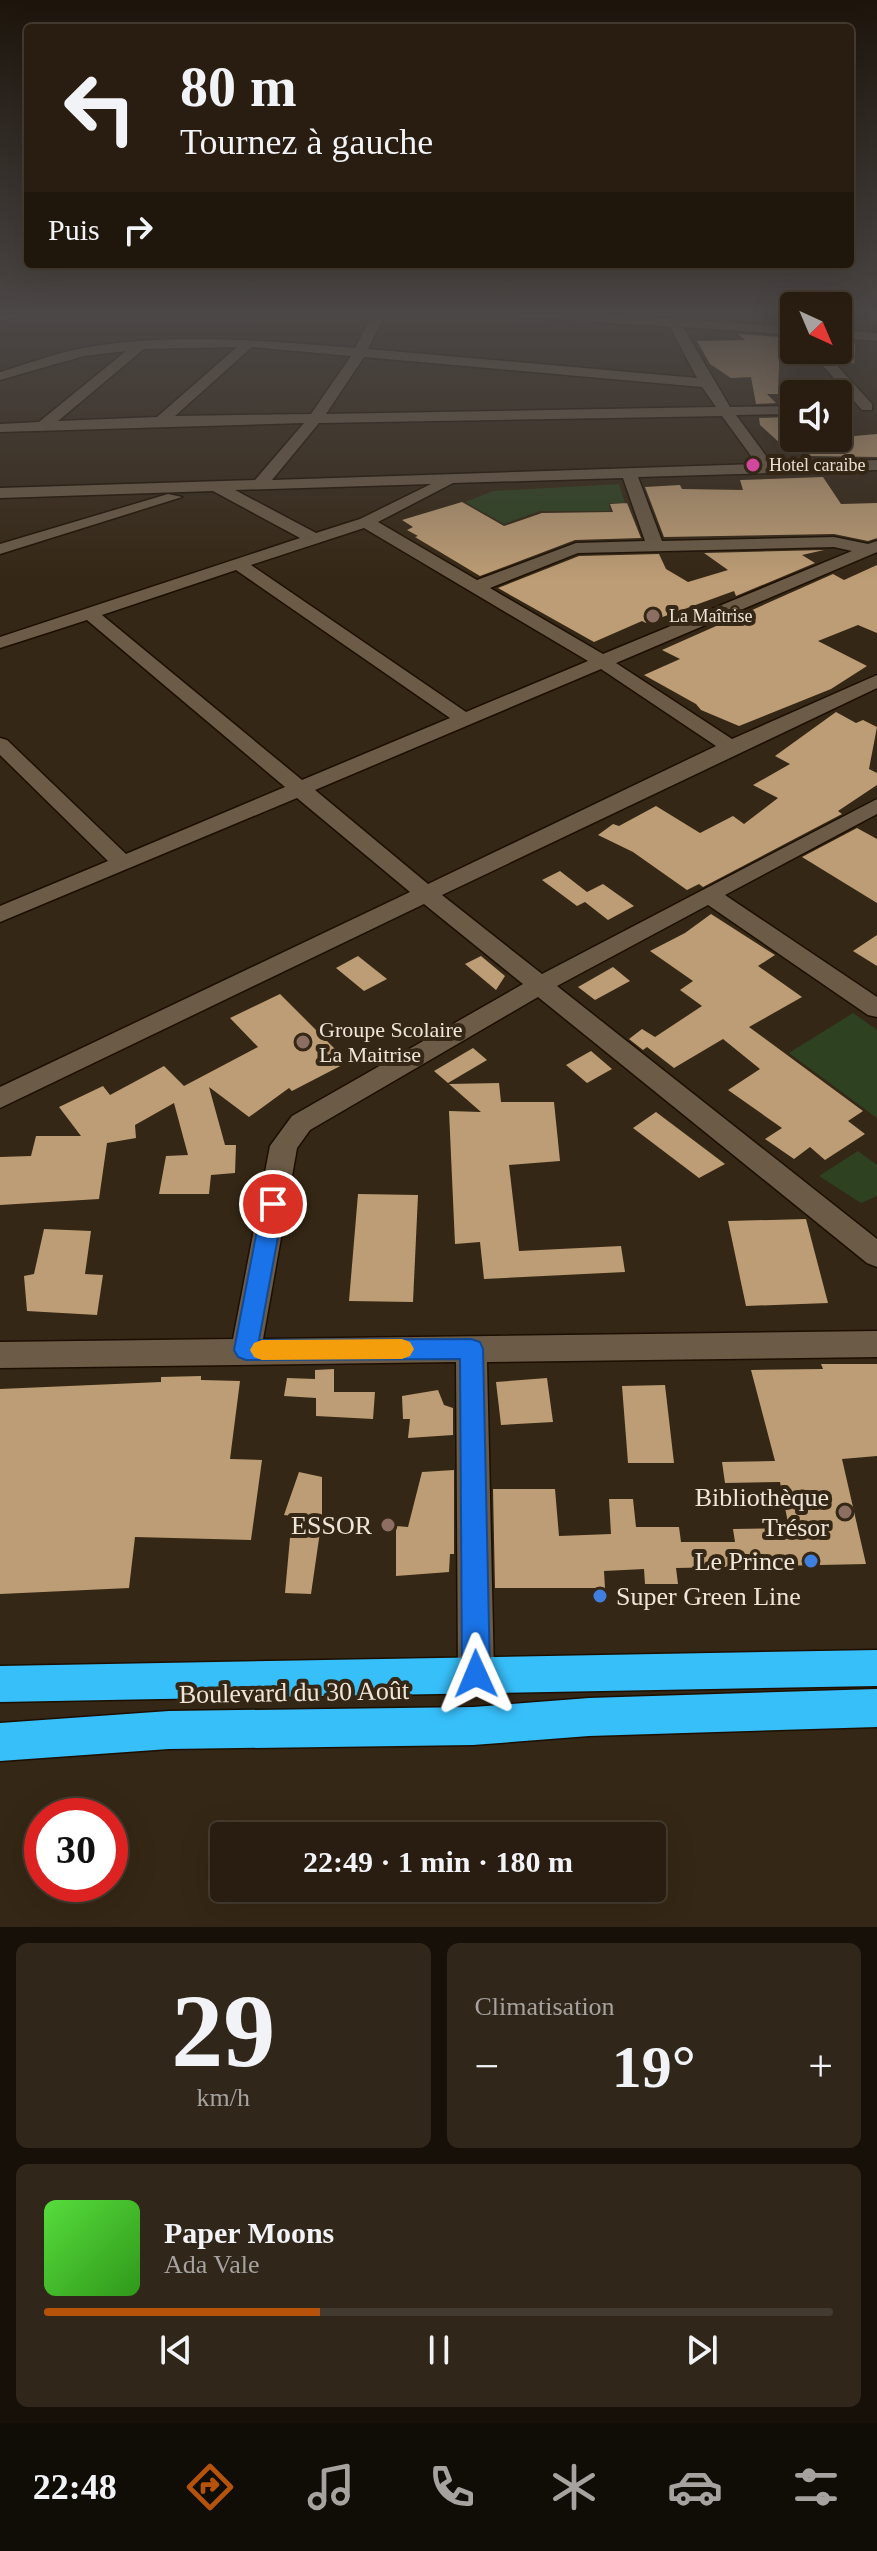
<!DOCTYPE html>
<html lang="fr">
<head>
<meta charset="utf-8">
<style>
	:root { --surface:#281d10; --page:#302619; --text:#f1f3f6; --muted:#a5a29f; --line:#443b30; --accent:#b45309 }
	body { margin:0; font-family:"Times New Roman",serif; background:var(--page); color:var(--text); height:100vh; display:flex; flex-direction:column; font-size:30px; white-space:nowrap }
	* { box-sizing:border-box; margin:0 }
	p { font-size:26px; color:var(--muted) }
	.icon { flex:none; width:44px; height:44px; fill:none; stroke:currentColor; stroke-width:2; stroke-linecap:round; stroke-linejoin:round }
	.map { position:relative; height:1927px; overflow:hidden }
	.drawer { display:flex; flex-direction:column; gap:16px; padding:16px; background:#161009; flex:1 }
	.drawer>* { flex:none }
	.guide { position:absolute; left:24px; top:24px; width:830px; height:244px; border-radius:8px; box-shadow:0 8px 32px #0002,0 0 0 2px var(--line); background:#281d10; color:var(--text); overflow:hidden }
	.needle { width:52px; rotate:136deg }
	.tools { position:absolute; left:780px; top:292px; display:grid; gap:16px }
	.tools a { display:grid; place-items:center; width:72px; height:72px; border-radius:8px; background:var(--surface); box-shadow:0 8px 32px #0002,0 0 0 2px var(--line); font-size:40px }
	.speed { position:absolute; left:24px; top:1798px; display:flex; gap:16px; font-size:40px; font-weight:700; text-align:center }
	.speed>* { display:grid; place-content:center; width:104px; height:104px; border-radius:50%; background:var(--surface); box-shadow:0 8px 32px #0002,0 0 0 2px var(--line); line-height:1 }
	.speed .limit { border:12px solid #d22; background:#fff; color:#111 }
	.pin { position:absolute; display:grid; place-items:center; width:68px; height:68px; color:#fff; margin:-34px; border:4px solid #fff; border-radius:50%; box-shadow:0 2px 8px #0007 }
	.me { position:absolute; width:88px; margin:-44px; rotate:359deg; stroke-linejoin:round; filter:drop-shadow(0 0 6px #0008) }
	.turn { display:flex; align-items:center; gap:28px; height:168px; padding:0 24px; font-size:36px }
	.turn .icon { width:104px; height:104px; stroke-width:2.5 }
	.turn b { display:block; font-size:56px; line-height:68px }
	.then { display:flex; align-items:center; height:76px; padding:0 24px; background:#0003; gap:16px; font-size:30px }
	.big { font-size:60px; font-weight:800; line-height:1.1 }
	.drawer .widget { flex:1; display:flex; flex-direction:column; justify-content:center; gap:12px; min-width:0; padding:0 28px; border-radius:12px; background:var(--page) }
	.drawer .dial { align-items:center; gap:0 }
	.dial b { font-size:104px; line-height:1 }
	.song { display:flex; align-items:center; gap:24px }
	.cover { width:96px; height:96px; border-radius:12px; background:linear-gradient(135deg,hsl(110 70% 55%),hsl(110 70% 35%)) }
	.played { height:8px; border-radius:4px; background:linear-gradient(90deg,var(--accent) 35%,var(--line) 35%) }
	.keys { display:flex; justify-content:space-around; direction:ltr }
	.heat { display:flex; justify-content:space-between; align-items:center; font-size:44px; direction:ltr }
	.drawer .tiles { flex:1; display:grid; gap:16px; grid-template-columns:1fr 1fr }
	.widget:last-child { grid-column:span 2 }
	.trip { position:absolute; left:210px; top:1822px; width:456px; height:80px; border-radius:8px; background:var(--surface); box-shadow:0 8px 32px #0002,0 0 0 2px var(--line); font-weight:800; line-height:80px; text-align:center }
	.menu { display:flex; height:128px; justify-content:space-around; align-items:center; background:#100c06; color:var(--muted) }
	.menu .icon { width:56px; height:56px }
	.menu .selected { color:var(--accent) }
	.menu b { font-size:36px; color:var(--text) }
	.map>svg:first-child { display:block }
	.green { fill:#2e4221 }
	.building { fill:#bd9d75 }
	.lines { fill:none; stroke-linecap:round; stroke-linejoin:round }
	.street-casing { stroke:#1c0f01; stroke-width:3 }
	.secondary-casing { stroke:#1c0f01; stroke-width:3 }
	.highway-casing { stroke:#1c0f01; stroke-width:3 }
	.street { fill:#6b5b47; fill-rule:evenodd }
	.secondary { fill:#5b797d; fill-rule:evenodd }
	.highway { fill:#37bffa; fill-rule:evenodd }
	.route { fill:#1a73e8; stroke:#114b97; stroke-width:2 }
	.slow { fill:#f59e0b }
	.hotel-dot { fill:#d1479c; stroke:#352715; stroke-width:3 }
	.education-dot { fill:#8d6e63; stroke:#352715; stroke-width:3 }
	.shop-dot { fill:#3f7fe0; stroke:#352715; stroke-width:3 }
	.labels { text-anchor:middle; stroke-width:8; stroke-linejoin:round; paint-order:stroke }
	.far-poi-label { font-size:18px; fill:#efe6da; stroke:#352715; text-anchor:start }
	.poi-label { font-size:22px; fill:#efe6da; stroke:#352715; text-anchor:start }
	.near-poi-label { font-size:26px; fill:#efe6da; stroke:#352715; text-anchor:end }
	.near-street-label { font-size:26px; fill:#efe6da; stroke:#352715 }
</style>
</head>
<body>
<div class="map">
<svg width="877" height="1927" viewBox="0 0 877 1927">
	<rect width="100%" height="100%" fill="#352715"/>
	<g class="green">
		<path d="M619,484L625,503H609L610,511H540L504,524L465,502L493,491Z"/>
		<path d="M853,1013L877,1030V1118L789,1053Z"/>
		<path d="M858,1151L877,1165V1196L861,1203L819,1176Z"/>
	</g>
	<g class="building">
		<path d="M738,334L780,337L778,394H767L776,403L756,404L751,377L731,378L710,364L697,341L745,340Z"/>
		<path d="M838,342L855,344L854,363L841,364L831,350H838Z"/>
		<path d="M789,417L794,422V438H841L844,442L854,436L877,434V457L807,456L796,445L781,444L760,425L759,418Z"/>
		<path d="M823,477L841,504L877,503V538L868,541L834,534L664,537L645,487L680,485L682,489L743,490L740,480Z"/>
		<path d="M621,488L641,538L575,540L480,576L415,537L418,536L407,530L413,527L402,520L462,502L504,526L542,513L613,512L610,504L627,503Z"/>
		<path d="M824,550L802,555L815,563L736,596L734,591L646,623L642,621L594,642L498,588L579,556L659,554L666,569L688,582L728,570L704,553Z"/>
		<path d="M877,565V633L858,625L818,641L867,666L831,689L739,726L701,710L696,704L644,675L680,659L662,650L833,574L844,580Z"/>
		<path d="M836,712L856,723L863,720L877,727L869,769L877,773V785L838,811L842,814L703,887L699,884L687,890L633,852L598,835L613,824L619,826L656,806L700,833L733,816L744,824L778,798L753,785L790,764L775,756Z"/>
		<path d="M857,828L877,839V903L802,857Z"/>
		<path d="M560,871L587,892L603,884L634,906L608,920L585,902L577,906L542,880Z"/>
		<path d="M711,914L775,955L758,966L802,997L749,1027L863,1111L848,1121L865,1134L825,1160L810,1147L794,1159L765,1139L782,1128L728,1090L760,1069L723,1039L674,1068L647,1047L643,1050L629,1039L642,1029L655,1037L702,1006L680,990L693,981L650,951L685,933Z"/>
		<path d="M877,935V966L853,951Z"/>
		<path d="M358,956L387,979L364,991L336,968Z"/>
		<path d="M481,956L505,976L496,990L465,964Z"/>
		<path d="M613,967L630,981L595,1000L578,987Z"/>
		<path d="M280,994L348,1062L292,1091L289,1088L249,1117L209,1087L225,1145H236L235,1173L211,1175L209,1194H159L166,1156L188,1155L174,1103L135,1125L136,1138L107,1143L99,1199L0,1205V1157L31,1156L36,1136H81L59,1107L103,1086L110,1095L164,1066L184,1086L258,1047L230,1018Z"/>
		<path d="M473,1048L487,1060L448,1083L434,1071Z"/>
		<path d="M591,1051L612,1069L587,1083L566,1065Z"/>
		<path d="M499,1083L501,1102H554L560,1161L509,1165L519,1251L621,1246L625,1272L484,1279L480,1242L455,1244L449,1111L481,1112L449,1084Z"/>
		<path d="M656,1112L725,1164L699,1178L633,1128Z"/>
		<path d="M358,1194L418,1195L413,1302L349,1301Z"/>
		<path d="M806,1219L828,1303L746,1306L728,1221Z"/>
		<path d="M44,1229L91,1231L85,1274L103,1275L97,1315L27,1311L24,1276L34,1274Z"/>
		<path d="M821,1364H877V1456L842,1459L866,1564L676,1568L678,1584H645L644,1569L604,1571L605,1588H495L493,1489H555L559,1536L611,1534L609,1499H633L636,1527H679L681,1542H735L733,1529L789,1528L780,1482L725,1483L722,1462L775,1461L751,1370L823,1369Z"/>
		<path d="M334,1369V1392H375L373,1419L316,1416V1398L284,1396L287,1378L315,1379V1370Z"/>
		<path d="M201,1376V1380L240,1381L230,1459L262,1460L251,1540L135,1537L129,1588L0,1594V1389L161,1382V1377Z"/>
		<path d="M547,1378L553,1422L501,1425L496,1382Z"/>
		<path d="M665,1385L674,1463H628L622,1386Z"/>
		<path d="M438,1390L444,1405L453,1408V1435L408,1438L410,1419H403L402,1396Z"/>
		<path d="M454,1470V1554H450L449,1572L396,1576V1526L408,1527L422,1472Z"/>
		<path d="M299,1472L322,1477V1518L311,1594L285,1593L292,1516L284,1515Z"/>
	</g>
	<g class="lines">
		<defs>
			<g id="street">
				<path d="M374,312H386L368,349L697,378L670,327L507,316L501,312H566L794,327V335L683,327L730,407L794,406V414L736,415L772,464L877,460V470L638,477L662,541L834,537L868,544L877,541V552L616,663L732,739L877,675V688L442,895L542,974L877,799V814L725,895L877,997V1017L868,1015L708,905L557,986L877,1239V1267L867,1263L538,997L310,1130L297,1148L263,1339L877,1331V1357L487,1362L494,1674L489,1687L476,1692L463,1687L458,1674L456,1362L0,1368V1342L233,1339L270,1146L292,1116L523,984L424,904L0,1108V1087L410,892L297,798L0,922V906L108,861L0,755V738L7,740L126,854L285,787L87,620L0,648V637L300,538L213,491L0,498V488L255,480L304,423L0,432V424L39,422L126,351L84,356L0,380V372C27,364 55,353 83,348C173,332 266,341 355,348ZM237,347L157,417L58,421L144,349ZM252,347L351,356L311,414L175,416ZM364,357L702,387L716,407L326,414ZM722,416L757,464L272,480L319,423ZM623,478L645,541L576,543L477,580L378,522L453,483ZM431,484L360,519L316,533L235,490ZM364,528L588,661L466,712L251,565ZM834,547L852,551L603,654L490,588L578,553ZM236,570L450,718L302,780L102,615ZM601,669L716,746L428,884L315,790Z"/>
				<path d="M838,330L877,333V341L838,338Z"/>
				<path d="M809,350H823L872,404V410H862Z"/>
				<path d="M168,494L182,497L0,554V544Z"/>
			</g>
			<path id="secondary" d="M23,312L21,315L0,321V313Z"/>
			<g id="highway">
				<path d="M877,1650V1686L0,1702V1666Z"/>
				<path d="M877,1689V1727L589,1736L473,1745L169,1749L0,1761V1723L169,1711L473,1707L589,1698Z"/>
			</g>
		</defs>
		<use href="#street" class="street-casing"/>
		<use href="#secondary" class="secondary-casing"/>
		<use href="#highway" class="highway-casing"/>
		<use href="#street" class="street"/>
		<use href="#secondary" class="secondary"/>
		<use href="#highway" class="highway"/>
	</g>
	<linearGradient id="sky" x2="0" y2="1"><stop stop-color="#1d150c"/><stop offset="0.54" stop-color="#4b4746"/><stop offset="1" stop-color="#4b4746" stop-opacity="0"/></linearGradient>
	<rect width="877" height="582" fill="url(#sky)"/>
	<path class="route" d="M273,1196L284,1204L259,1340L471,1339L480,1342L483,1349L490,1674L486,1683L476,1687L466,1683L462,1674L460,1359L246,1360L238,1357L234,1350L262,1204Z"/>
	<path class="slow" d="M402,1339L410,1342L414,1349L410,1356L402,1359L262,1360L254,1357L250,1350L254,1343L262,1340Z"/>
	<circle class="hotel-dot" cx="753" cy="465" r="8"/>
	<g class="education-dot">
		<circle cx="653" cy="616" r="8"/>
		<circle cx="303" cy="1042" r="8"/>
		<circle cx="845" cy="1512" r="8"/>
		<circle cx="388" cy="1525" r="8"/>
	</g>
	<g class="shop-dot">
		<circle cx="811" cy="1561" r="8"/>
		<circle cx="600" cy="1596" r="8"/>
	</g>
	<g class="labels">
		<g class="far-poi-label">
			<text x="769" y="471">Hotel caraibe</text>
			<text x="669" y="622">La Maîtrise</text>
		</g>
		<g class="poi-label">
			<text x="319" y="1037">Groupe Scolaire<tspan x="319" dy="25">La Maitrise</tspan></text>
		</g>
		<g class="near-poi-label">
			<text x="829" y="1506">Bibliothèque<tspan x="829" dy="30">Trésor</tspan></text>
			<text x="372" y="1534">ESSOR</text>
			<text x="795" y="1570">Le Prince</text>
			<text x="616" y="1605" text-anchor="start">Super Green Line</text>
		</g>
		<g class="near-street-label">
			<text transform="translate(294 1692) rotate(-1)" y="9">Boulevard du 30 Août</text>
		</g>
	</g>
</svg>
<div class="tools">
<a><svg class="needle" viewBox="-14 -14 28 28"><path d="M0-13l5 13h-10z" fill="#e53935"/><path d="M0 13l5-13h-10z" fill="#a5a29f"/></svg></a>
<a><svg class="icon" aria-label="sound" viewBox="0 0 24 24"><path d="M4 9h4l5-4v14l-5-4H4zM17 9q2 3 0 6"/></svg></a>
</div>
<div class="speed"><div class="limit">30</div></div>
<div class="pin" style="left:273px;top:1204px;background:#d93025"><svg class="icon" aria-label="arrive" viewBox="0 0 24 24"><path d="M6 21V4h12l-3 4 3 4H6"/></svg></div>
<svg class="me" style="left:476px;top:1674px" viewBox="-20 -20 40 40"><path d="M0-17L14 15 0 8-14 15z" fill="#1a73e8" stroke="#fff" stroke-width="4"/></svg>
<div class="trip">22:49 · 1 min · 180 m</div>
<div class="guide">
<div class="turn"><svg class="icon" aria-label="left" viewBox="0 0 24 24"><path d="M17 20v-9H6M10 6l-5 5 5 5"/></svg><div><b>80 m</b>Tournez à gauche</div></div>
<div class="then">Puis<svg class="icon" aria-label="right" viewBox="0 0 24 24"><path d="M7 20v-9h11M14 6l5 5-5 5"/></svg></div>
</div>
</div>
<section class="drawer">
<div class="tiles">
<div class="widget dial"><b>29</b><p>km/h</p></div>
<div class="widget"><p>Climatisation</p>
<div class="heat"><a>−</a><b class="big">19°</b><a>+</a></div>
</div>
<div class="widget">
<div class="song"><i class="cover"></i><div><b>Paper Moons</b><p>Ada Vale</p></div></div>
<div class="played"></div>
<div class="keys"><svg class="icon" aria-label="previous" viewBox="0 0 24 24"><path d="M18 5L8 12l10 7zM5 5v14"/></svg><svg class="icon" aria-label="pause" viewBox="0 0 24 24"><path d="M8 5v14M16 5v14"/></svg><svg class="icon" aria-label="next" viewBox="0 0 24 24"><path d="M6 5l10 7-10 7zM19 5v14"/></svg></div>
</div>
</div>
</section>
<nav class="menu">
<b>22:48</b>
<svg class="icon selected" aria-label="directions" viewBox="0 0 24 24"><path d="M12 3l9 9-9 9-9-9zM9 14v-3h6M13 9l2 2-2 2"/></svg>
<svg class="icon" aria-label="music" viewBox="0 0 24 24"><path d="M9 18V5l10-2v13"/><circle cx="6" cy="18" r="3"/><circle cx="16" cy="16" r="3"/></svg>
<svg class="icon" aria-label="phone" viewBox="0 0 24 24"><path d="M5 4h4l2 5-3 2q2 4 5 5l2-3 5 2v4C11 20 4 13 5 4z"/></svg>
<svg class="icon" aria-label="climate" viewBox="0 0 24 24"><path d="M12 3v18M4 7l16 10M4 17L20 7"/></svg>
<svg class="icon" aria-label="car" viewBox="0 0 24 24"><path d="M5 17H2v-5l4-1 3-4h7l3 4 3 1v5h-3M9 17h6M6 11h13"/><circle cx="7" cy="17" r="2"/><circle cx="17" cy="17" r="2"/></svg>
<svg class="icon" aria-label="filters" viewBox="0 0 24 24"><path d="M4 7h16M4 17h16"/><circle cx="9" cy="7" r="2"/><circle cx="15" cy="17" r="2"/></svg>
</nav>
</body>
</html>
